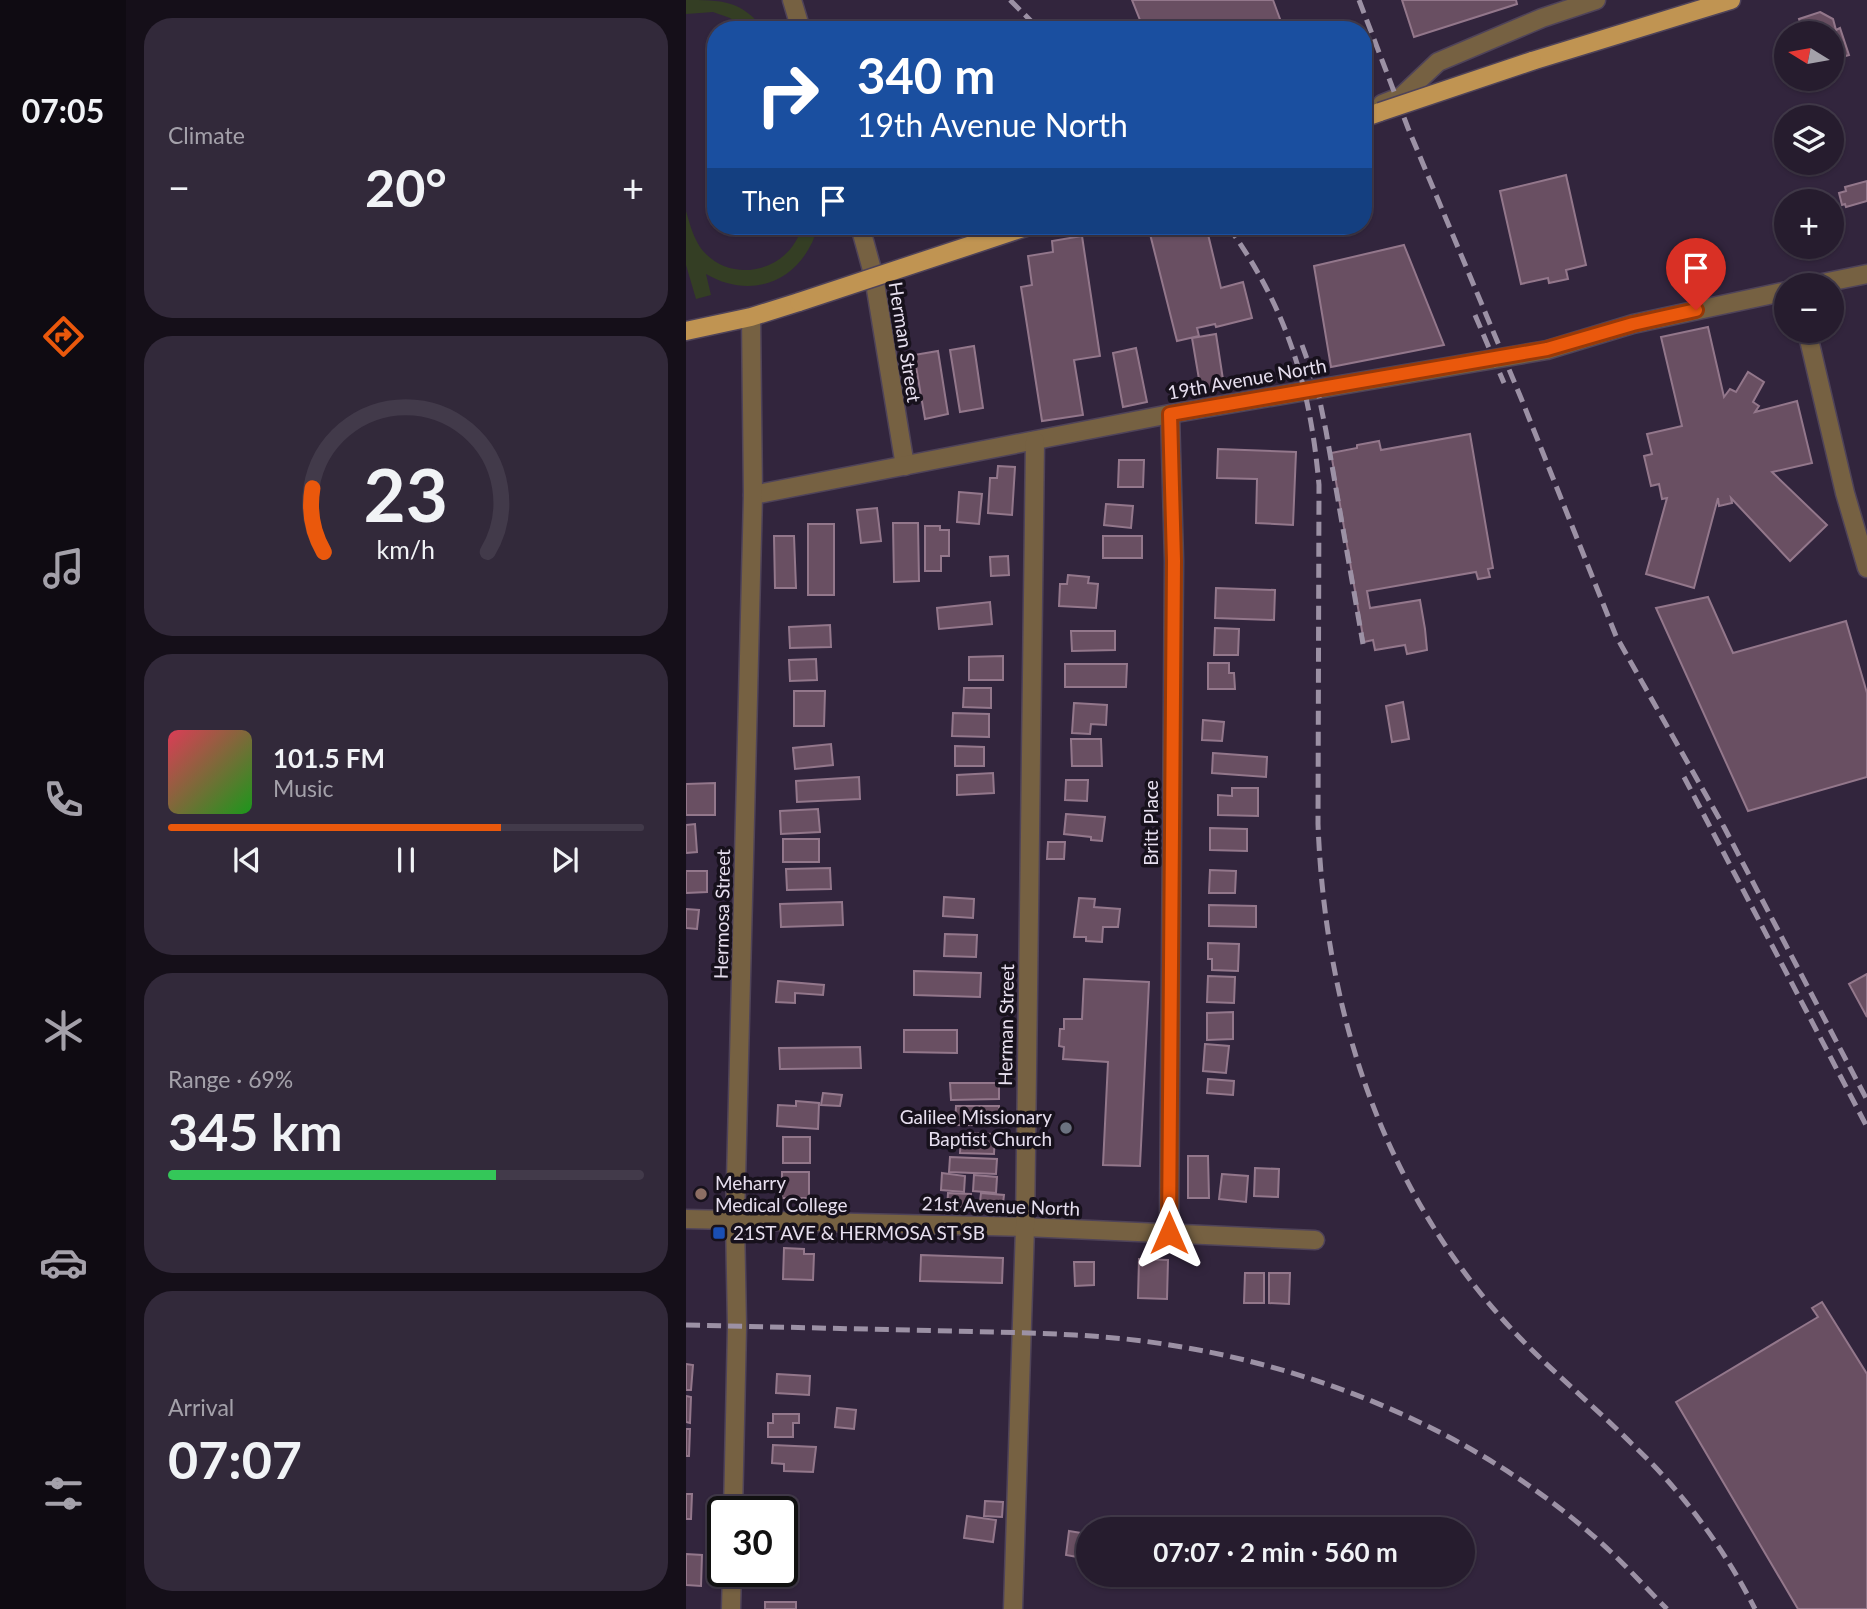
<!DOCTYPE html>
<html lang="en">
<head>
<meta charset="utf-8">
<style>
	:root { --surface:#261c2e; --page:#32293a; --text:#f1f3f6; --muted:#a4a1aa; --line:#423a4a; --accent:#ea580c }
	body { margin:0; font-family:Lato,sans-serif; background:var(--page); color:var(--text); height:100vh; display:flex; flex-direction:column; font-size:26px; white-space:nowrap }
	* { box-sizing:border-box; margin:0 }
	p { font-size:23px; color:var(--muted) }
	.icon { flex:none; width:38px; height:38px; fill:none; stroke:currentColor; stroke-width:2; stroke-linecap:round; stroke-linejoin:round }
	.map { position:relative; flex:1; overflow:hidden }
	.sheet { display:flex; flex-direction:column; gap:18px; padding:18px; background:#150f19; width:560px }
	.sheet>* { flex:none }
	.guide { position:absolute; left:21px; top:21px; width:665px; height:214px; border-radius:28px; box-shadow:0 2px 5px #0004,0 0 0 2px var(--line); background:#1a4fa0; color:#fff; overflow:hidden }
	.needle { width:46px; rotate:281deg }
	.controls { position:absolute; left:1088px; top:21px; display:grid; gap:14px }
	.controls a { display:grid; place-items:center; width:70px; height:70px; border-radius:50%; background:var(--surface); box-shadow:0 2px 5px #0004,0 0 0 2px var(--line); font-size:35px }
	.speed { position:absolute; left:21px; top:1496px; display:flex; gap:14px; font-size:35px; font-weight:700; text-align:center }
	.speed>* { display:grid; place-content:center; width:91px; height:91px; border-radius:50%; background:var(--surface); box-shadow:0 2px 5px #0004,0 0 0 2px var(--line); line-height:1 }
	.speed .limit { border:4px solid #111; border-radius:10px; background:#fff; color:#111 }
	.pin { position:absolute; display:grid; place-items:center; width:60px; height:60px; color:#fff; margin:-72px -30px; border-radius:50% 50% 50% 0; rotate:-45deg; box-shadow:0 0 7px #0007 }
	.pin .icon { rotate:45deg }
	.me { position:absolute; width:77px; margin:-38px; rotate:0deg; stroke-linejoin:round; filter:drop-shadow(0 0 5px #0008) }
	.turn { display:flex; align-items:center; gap:24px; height:147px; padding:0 35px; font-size:32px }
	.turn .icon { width:91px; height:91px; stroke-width:2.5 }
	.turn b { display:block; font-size:49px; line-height:60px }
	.then { display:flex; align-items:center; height:66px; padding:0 35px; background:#0003; gap:14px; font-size:26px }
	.big { font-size:52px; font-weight:700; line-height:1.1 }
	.sheet .card { flex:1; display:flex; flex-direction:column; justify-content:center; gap:10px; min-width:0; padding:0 24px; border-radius:28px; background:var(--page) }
	.sheet .dial { align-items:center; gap:0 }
	.dial svg { height:182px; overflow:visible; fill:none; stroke:var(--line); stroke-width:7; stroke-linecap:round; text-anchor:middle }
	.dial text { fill:var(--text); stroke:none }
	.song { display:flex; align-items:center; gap:21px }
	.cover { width:84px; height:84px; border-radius:10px; background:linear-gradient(135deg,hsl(350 70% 55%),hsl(120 70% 35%)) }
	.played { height:7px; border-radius:4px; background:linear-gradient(90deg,var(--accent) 70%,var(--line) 70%) }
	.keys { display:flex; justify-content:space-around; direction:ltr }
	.heat { display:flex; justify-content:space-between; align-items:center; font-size:38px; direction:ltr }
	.charge { height:10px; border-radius:5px; background:linear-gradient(90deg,#34c759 69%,var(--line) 0) }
	.trip { position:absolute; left:390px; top:1517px; width:399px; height:70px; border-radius:35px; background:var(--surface); box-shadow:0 2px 5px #0004,0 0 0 2px var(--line); font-weight:700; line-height:70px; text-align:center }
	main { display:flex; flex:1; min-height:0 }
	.tabs { display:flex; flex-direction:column; width:126px; justify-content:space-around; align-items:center; background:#0f0b12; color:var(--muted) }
	.tabs .icon { width:49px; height:49px }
	.tabs .current { color:var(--accent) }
	.tabs b { font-size:32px; color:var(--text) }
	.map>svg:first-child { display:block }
	.green { fill:#343e24 }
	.building { fill:#694f62; stroke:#93778b; stroke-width:2 }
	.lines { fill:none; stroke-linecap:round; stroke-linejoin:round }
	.minor-casing { stroke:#4f4359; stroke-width:21 }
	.major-casing { stroke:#4f4359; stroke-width:21 }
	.minor { stroke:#766142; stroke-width:18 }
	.major { stroke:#c09452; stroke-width:18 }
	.rail { stroke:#9c91a5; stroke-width:5; stroke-dasharray:14 7; stroke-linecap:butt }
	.major-bridge-casing { stroke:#4f4359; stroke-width:21; stroke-linecap:butt }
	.major-bridge { stroke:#c09452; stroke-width:18 }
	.route-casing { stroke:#983908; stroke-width:18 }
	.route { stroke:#ea580c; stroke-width:12 }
	.worship-dot { fill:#6b7280; stroke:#17111c; stroke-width:2.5 }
	.education-dot { fill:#8d6e63; stroke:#17111c; stroke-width:2.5 }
	.transit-dot { fill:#1a4fb4; stroke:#17111c; stroke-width:2.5 }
	.labels { text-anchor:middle; stroke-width:7; stroke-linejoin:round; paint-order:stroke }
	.street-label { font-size:19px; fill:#e7dfef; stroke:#17111c }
	.poi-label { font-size:19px; fill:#e7dfef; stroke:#17111c; text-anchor:start }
</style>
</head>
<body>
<main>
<nav class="tabs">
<b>07:05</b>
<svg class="icon current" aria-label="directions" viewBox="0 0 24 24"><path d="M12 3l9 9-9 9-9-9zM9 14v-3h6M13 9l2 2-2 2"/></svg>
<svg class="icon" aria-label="music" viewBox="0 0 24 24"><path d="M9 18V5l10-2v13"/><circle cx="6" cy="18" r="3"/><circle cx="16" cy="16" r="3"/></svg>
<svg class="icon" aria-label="phone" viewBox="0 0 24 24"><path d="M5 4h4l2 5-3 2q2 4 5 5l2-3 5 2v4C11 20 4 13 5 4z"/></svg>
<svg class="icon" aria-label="climate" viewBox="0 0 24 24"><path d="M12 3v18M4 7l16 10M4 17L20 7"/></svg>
<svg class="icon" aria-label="car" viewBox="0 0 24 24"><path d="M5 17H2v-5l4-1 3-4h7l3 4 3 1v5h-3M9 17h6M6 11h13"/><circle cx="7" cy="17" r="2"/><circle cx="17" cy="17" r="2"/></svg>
<svg class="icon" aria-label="filters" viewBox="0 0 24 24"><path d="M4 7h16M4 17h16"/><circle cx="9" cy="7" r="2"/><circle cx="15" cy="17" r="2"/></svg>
</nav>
<section class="sheet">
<div class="card"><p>Climate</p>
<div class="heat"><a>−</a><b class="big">20°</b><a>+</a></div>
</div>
<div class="card dial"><svg viewBox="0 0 100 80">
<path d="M14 69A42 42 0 1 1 86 69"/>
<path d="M14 69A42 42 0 0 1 9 41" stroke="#ea580c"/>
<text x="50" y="56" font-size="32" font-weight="700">23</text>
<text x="50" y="72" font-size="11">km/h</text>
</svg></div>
<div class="card">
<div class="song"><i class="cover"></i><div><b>101.5 FM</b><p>Music</p></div></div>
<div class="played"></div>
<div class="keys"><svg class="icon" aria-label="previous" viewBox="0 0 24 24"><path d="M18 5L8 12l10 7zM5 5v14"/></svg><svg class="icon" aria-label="pause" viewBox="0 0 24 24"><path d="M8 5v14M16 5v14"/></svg><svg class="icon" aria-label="next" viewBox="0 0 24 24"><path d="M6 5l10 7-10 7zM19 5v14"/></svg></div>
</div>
<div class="card"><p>Range · 69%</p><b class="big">345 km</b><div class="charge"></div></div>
<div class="card"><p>Arrival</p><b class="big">07:07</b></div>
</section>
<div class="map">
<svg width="1181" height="1609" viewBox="0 0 1181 1609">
	<rect width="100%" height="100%" fill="#32253d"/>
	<g class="green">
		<path d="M0,0C35,0 56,0 78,30H59L44,18L27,12L0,14Z"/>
		<path d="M0,211C4,225 8,240 17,251C48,286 105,270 116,226H132C118,279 68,302 20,274L25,295L10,299L0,265Z"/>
	</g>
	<g class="building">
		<path d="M446,0H587L598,30H458Z"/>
		<path d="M716,0H830L831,4L728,37Z"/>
		<path d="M1134,12L1147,19L1150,30L1154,28L1163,55L1146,60V33H1136L1127,29L1117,32L1113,19Z"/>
		<path d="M880,175L900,265L880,270L882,279L863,283L862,278L835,284L814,191Z"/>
		<path d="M677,181L685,212L677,214Z"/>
		<path d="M1181,181V201L1160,207L1159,204L1156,205L1153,193L1160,191L1159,187Z"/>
		<path d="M462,226H520L535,288L557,282L566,318L530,327L529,324L511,328L513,336L491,341Z"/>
		<path d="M396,236L414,356L388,360L397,415L356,421L335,287L346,285L342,256L367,252L366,241Z"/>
		<path d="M718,245L758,345L645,367L628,266Z"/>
		<path d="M1022,327L1038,397L1044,389L1050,392L1062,372L1078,382L1067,402L1073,406L1069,412L1111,401L1126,463L1086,472L1141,525L1104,561L1045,498L1046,503L1033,506L1032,498L1008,588L960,574L981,498L976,499L973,484L965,486L958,456L966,454L961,434L996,426L975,337Z"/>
		<path d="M530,334L538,386L515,391L506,338Z"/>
		<path d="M288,346L297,408L274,412L264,350Z"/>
		<path d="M450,348L461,402L437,407L427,353Z"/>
		<path d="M252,351L262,414L239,419L228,355Z"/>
		<path d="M784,434L807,568L802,569L804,577L792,579L790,572L681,591L684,608L734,600L739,629L741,650L721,654L719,645L689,650L687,640L678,642L645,453L671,448V445L693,441L695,450Z"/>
		<path d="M532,449L610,452L607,525L570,523L571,479L531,478Z"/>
		<path d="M433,460H458L457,487H432Z"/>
		<path d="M312,466L329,467L326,515L302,513L304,478H311Z"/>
		<path d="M273,492L296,494L293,524L271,522Z"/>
		<path d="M420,504L447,506L445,528L418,525Z"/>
		<path d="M191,508L195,541L175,543L171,510Z"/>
		<path d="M207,523H232L233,581L208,582Z"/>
		<rect x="122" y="524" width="26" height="71"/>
		<path d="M239,526H254V530H263V556H255V571H239Z"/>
		<path d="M88,536H108L110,588H89Z"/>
		<rect x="417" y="536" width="39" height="22"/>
		<path d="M322,556L323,575L305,576L304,557Z"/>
		<path d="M382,575L403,577L402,583L412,584L410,608L373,606L374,584H381Z"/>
		<path d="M530,588L589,590L588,620L529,618Z"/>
		<path d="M1022,597L1047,653L1160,621L1181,693V777L1062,811L970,608Z"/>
		<path d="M304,602L306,624L253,629L251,608Z"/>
		<path d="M144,625L145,647L104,648L103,627Z"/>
		<path d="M529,628L553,629L552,655H528Z"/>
		<path d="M385,631H429V650L386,651Z"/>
		<path d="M317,656V680H283V657Z"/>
		<path d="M130,659L131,680L104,681L103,660Z"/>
		<path d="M522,663H543V673H548L549,689H522Z"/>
		<path d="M379,664H441L440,687H379Z"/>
		<path d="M278,688H305V708L277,707Z"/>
		<path d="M108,691H139L138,726H108Z"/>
		<path d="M717,702L723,739L706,742L700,706Z"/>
		<path d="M388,703L421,705L420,725L405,724L404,734L386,733Z"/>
		<path d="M267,713L303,714V737L266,736Z"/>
		<path d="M517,720L538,722L536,741L516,740Z"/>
		<path d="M385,739H415L416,766H386Z"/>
		<path d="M145,744L147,765L109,769L107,748Z"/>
		<path d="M269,746L298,747V766H269Z"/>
		<path d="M527,753L581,757L580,777L526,773Z"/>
		<path d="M307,773L308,793L271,795V775Z"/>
		<path d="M173,777L174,799L111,802L110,781Z"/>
		<path d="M380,780H402L401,801L379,800Z"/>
		<path d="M29,783V815H0V784Z"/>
		<path d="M546,788H572V816L532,815V795L546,796Z"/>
		<path d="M132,809L134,832L95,834L94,811Z"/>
		<path d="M380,814L419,817L416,841L405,840V837L378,834Z"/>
		<path d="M9,824L11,852L0,853V825Z"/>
		<path d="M524,828L561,829V851L524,850Z"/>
		<rect x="97" y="839" width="36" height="23"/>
		<path d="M362,842H379L378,859H361Z"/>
		<path d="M144,868L145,889L101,890L100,869Z"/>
		<path d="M524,870L550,871L549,893H523Z"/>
		<path d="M0,871H21V892L0,893Z"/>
		<path d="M258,897L288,899L287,918L257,916Z"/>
		<path d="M393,898L409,899L408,907L434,909L432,927H417L416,942L400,941V937H388Z"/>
		<path d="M156,902L157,925L95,927L94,904Z"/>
		<path d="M523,905L570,906V927L523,926Z"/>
		<path d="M0,909L13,910L11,929L0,928Z"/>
		<path d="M259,934L291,935L290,957L258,956Z"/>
		<path d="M522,943L553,944L552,971L526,970V959H522Z"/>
		<path d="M228,971L295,973L294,997L228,995Z"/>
		<path d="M1181,974V1017L1163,984Z"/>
		<path d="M522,976L549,977L548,1003L521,1002Z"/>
		<path d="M398,979L463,982L454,1166L417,1165L422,1062L377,1059L378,1047L373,1046L374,1029H378V1019H396Z"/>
		<path d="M92,981L138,985L137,995L109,993V1003L90,1002Z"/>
		<path d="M547,1012V1039L521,1040V1013Z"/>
		<path d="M218,1030H271V1053L218,1052Z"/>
		<path d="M519,1044L543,1046L540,1073L517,1071Z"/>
		<path d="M174,1047L175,1068L94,1069L93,1048Z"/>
		<path d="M522,1079L548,1081L547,1095L521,1093Z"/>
		<path d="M264,1083H313V1099L265,1100Z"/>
		<path d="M137,1093L156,1095L154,1106L135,1105Z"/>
		<path d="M110,1101L133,1103L132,1129L91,1126L92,1105L110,1106Z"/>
		<path d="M270,1106H313V1125H269Z"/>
		<path d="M275,1133L309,1134L308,1154L274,1153Z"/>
		<rect x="97" y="1137" width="27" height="26"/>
		<path d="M502,1156H522L523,1198H502Z"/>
		<path d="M264,1157L311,1159L310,1174L263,1172Z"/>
		<path d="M569,1168L593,1169L592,1197L568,1196Z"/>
		<rect x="96" y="1172" width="27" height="26"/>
		<path d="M256,1173L279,1176L278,1192L255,1190Z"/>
		<path d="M536,1174L562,1176L560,1202L533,1199Z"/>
		<path d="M288,1175L311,1177L310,1193L287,1191Z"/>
		<path d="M262,1193L285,1194L284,1210H261Z"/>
		<path d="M295,1193L318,1195L316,1212L293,1210Z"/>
		<path d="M98,1248L118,1249V1254H128L127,1280L97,1279Z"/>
		<path d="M235,1255L317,1258L316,1283L234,1281Z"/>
		<path d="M453,1259L482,1260L481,1299L452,1298Z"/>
		<path d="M388,1262H408V1285L389,1286Z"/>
		<path d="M559,1273H578V1303H558Z"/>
		<path d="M583,1273H604L603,1304L583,1303Z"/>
		<path d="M1136,1302L1181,1374V1609H1112L990,1402L1132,1317L1126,1308Z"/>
		<path d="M0,1364L7,1365L5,1390H0Z"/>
		<path d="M91,1374L124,1376L123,1395L90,1393Z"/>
		<path d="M0,1396L5,1397L4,1423L0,1422Z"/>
		<path d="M151,1408L170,1410L168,1429L149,1427Z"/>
		<path d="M87,1414H113V1423H107V1437H82V1423H87Z"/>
		<path d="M0,1429H4L3,1456H0Z"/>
		<path d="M87,1445L130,1447L127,1472L98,1471V1464L86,1463Z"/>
		<path d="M0,1494H6L5,1519H0Z"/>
		<path d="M299,1501L317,1502L316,1517L298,1516Z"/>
		<path d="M281,1516L310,1520L307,1542L278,1538Z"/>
		<path d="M383,1531L402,1534V1559L380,1555Z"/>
		<path d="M0,1554L16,1555L15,1586L0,1585Z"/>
		<rect x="79" y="1602" width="31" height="7"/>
	</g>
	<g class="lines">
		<defs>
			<g id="minor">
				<path d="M106,0L115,30"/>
				<path d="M696,104L716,96L752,62L856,18L910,0"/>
				<path d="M174,226L188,277L219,466"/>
				<path d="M1127,285L1181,274"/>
				<path d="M1121,331L1159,493L1181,568"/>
				<path d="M67,495L484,414L861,350L947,324L1101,291"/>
				<path d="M0,1219L339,1227L629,1240"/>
				<path d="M483,1233L488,561L484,414"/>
				<path d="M47,1512L51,1327L49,1220L67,495L65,317"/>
				<path d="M45,1609L46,1572"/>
				<path d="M327,1609L339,1227L349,441"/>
			</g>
			<g id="major">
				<path d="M846,61L1045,0"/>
				<path d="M677,118L694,112"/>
				<path d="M0,331L65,317L113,302"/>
			</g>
		</defs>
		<use href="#minor" class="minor-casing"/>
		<use href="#major" class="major-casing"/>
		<use href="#minor" class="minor"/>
		<use href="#major" class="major"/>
		<g class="rail">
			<path d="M324,0L354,30"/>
			<path d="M673,0L722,128L835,398L930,636L1038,827L1181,1100"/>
			<path d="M542,226C601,309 624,384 633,485L632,824C639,1008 694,1184 820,1323C859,1366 905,1403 946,1444C996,1491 1038,1548 1069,1609"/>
			<path d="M789,315L818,383"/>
			<path d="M616,345L631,387L640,431L677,644"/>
			<path d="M998,777L1181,1127"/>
			<path d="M0,1325C89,1327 177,1329 266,1331C336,1333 408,1333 478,1344C641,1369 804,1438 925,1552C944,1570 962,1590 981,1609"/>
		</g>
		<defs>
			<g id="major-bridge">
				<path d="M694,112L846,61"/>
				<path d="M113,302L343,226"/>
			</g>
		</defs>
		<use href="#major-bridge" class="major-bridge-casing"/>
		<use href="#major-bridge" class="major-bridge"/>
	</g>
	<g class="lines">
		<defs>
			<path id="route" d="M483,1233L488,561L484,414L861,349L947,324L1010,310"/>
		</defs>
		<use href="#route" class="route-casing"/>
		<use href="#route" class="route"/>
	</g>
	<circle class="worship-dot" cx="380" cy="1128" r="7"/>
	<circle class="education-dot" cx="15" cy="1194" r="7"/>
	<rect class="transit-dot" x="26" y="1226" width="14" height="14" rx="3.5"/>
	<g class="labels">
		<g class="street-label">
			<text transform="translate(219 342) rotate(81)" y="7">Herman Street</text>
			<text transform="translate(561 379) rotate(-10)" y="7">19th Avenue North</text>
			<text transform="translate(465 823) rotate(-90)" y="7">Britt Place</text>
			<text transform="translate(36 914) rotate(-89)" y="7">Hermosa Street</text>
			<text transform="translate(320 1025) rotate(-89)" y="7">Herman Street</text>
			<text transform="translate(315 1206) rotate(2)" y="7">21st Avenue North</text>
		</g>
		<g class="poi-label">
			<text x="366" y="1124" text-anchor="end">Galilee Missionary<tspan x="366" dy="22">Baptist Church</tspan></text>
			<text x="29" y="1190">Meharry<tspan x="29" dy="22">Medical College</tspan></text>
			<text x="47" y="1240">21ST AVE &amp; HERMOSA ST SB</text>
		</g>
	</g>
</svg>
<div class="controls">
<a><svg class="needle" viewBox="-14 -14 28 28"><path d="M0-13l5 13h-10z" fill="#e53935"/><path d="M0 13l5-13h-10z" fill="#a4a1aa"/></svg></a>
<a><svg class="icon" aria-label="layers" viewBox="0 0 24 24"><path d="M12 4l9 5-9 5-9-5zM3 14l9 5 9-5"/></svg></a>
<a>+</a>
<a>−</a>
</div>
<div class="speed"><div class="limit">30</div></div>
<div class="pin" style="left:1010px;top:310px;background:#d93025"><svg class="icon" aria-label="arrive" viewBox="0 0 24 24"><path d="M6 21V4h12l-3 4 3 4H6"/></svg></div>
<svg class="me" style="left:483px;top:1233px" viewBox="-20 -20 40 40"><path d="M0-17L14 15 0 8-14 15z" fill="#ea580c" stroke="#fff" stroke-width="4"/></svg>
<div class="trip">07:07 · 2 min · 560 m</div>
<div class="guide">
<div class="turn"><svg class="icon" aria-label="right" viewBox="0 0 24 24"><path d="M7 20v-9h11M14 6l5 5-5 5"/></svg><div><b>340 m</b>19th Avenue North</div></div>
<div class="then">Then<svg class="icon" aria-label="arrive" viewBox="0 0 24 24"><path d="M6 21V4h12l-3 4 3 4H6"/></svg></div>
</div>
</div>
</main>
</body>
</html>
